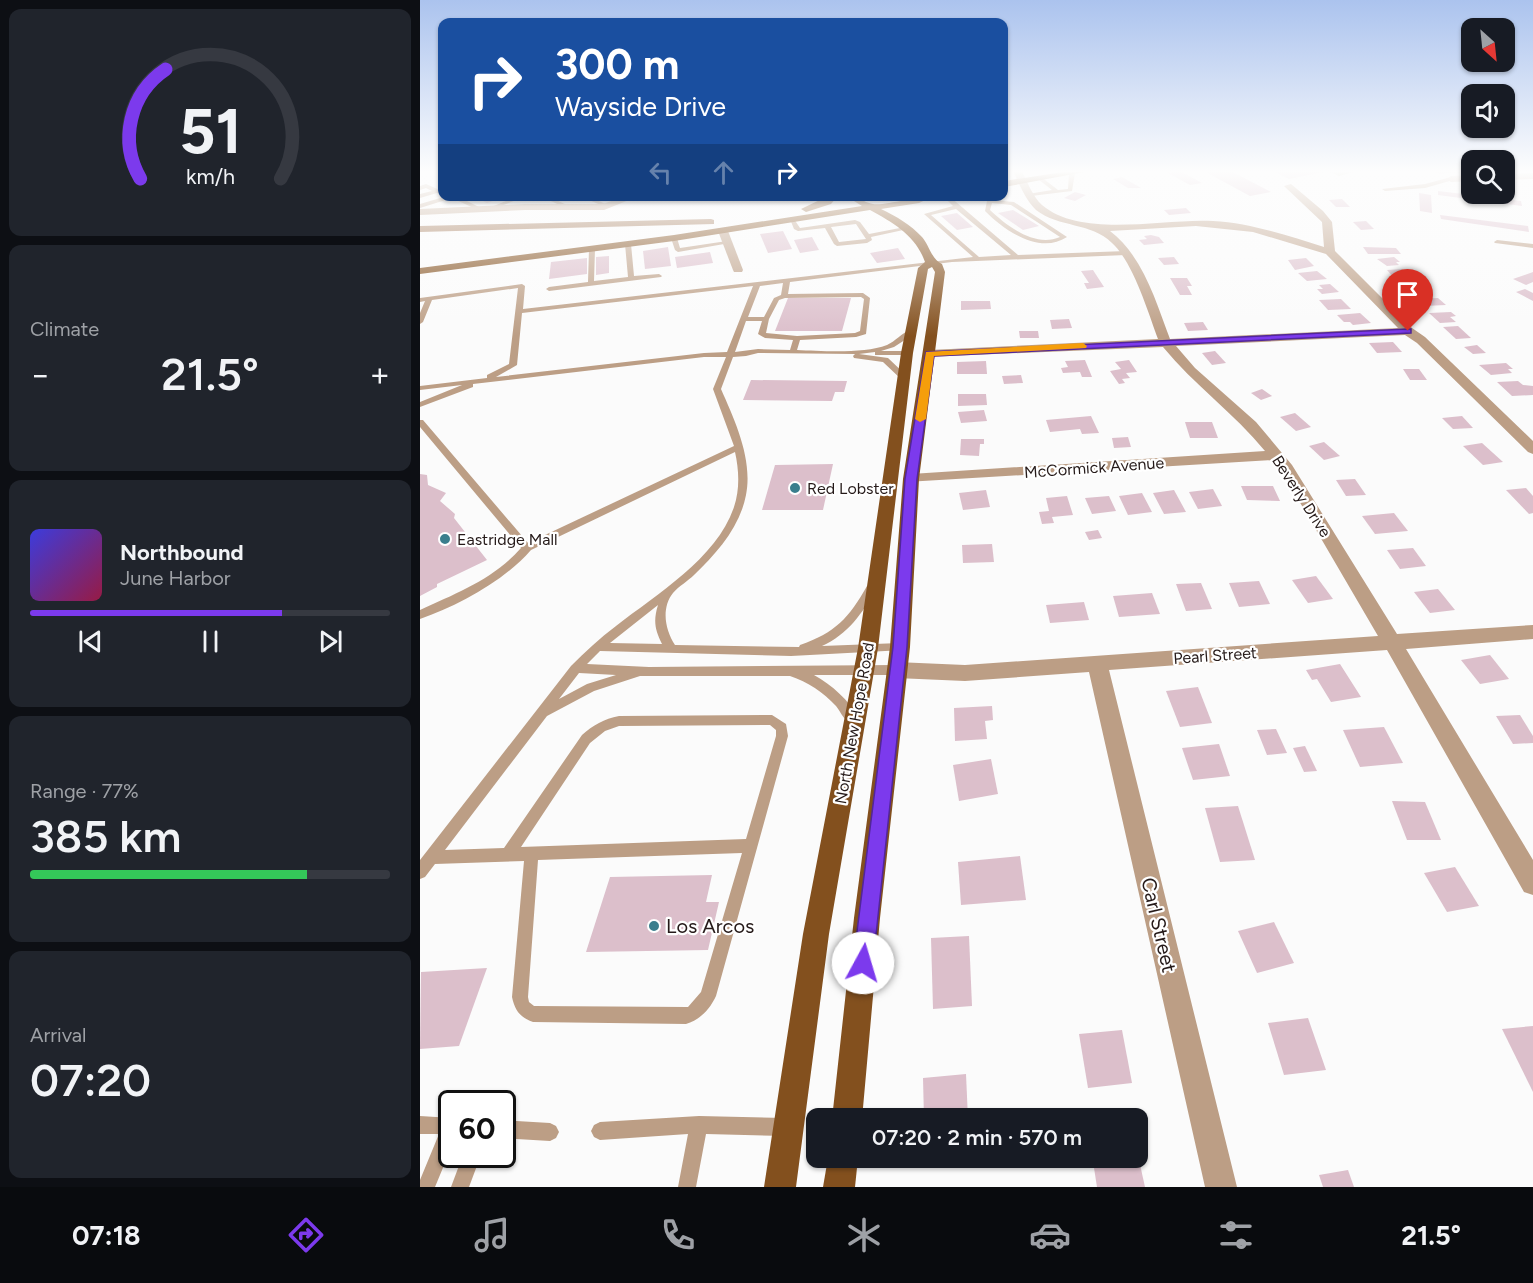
<!DOCTYPE html>
<html lang="en">
<head>
<meta charset="utf-8">
<style>
	:root { --surface:#171b24; --page:#20242c; --text:#f1f3f6; --muted:#9ea1a6; --line:#363941; --accent:#7c3aed }
	body { margin:0; font-family:Figtree,sans-serif; background:var(--page); color:var(--text); height:100vh; display:flex; flex-direction:column; font-size:22px; white-space:nowrap }
	* { box-sizing:border-box; margin:0 }
	p { font-size:20px; color:var(--muted) }
	.icon { flex:none; width:33px; height:33px; fill:none; stroke:currentColor; stroke-width:2; stroke-linecap:round; stroke-linejoin:round }
	.map { position:relative; flex:1; overflow:hidden }
	.drawer { display:flex; flex-direction:column; gap:9px; padding:9px; background:#0d0f14; width:420px }
	.drawer>* { flex:none }
	.top-card { position:absolute; left:18px; top:18px; width:570px; height:183px; border-radius:12px; box-shadow:0 2px 4px #0004; background:#1a4fa0; color:#fff; overflow:hidden }
	.needle { width:39px; rotate:153deg }
	.fabs { position:absolute; left:1041px; top:18px; display:grid; gap:12px }
	.fabs a { display:grid; place-items:center; width:54px; height:54px; border-radius:12px; background:var(--surface); box-shadow:0 2px 4px #0004; font-size:30px }
	.speed { position:absolute; left:18px; top:1090px; display:flex; gap:12px; font-size:30px; font-weight:700; text-align:center }
	.speed>* { display:grid; place-content:center; width:78px; height:78px; border-radius:50%; background:var(--surface); box-shadow:0 2px 4px #0004; line-height:1 }
	.speed .limit { border:3px solid #111; border-radius:9px; background:#fff; color:#111 }
	.pin { position:absolute; display:grid; place-items:center; width:51px; height:51px; color:#fff; margin:-62px -26px; border-radius:50% 50% 50% 0; rotate:-45deg; box-shadow:0 0 6px #0007 }
	.pin .icon { rotate:45deg }
	.me { position:absolute; width:66px; margin:-33px; rotate:6deg; stroke-linejoin:round; filter:drop-shadow(0 0 4px #0008) }
	.turn { display:flex; align-items:center; gap:21px; height:126px; padding:0 18px; font-size:27px }
	.turn .icon { width:78px; height:78px; stroke-width:2.5 }
	.turn b { display:block; font-size:42px; line-height:51px }
	.lanes { display:flex; align-items:center; height:57px; padding:0 18px; background:#0003; justify-content:center; gap:30px; direction:ltr }
	.lanes .off { opacity:.35 }
	.big { font-size:45px; font-weight:600; line-height:1.1 }
	.drawer .widget { flex:1; display:flex; flex-direction:column; justify-content:center; gap:9px; min-width:0; padding:0 21px; border-radius:12px; background:var(--page) }
	.drawer .dial { align-items:center; gap:0 }
	.dial svg { height:156px; overflow:visible; fill:none; stroke:var(--line); stroke-width:7; stroke-linecap:round; text-anchor:middle }
	.dial text { fill:var(--text); stroke:none }
	.song { display:flex; align-items:center; gap:18px }
	.cover { width:72px; height:72px; border-radius:9px; background:linear-gradient(135deg,hsl(240 70% 55%),hsl(340 70% 35%)) }
	.played { height:6px; border-radius:3px; background:linear-gradient(90deg,var(--accent) 70%,var(--line) 70%) }
	.keys { display:flex; justify-content:space-around; direction:ltr }
	.heat { display:flex; justify-content:space-between; align-items:center; font-size:33px; direction:ltr }
	.charge { height:9px; border-radius:4px; background:linear-gradient(90deg,#34c759 77%,var(--line) 0) }
	.trip { position:absolute; left:386px; top:1108px; width:342px; height:60px; border-radius:12px; background:var(--surface); box-shadow:0 2px 4px #0004; font-weight:600; line-height:60px; text-align:center }
	.menu { display:flex; height:96px; justify-content:space-around; align-items:center; background:#090b0e; color:var(--muted) }
	.menu .icon { width:42px; height:42px }
	.menu .on { color:var(--accent) }
	.menu b { font-size:27px; color:var(--text) }
	main { display:flex; flex:1; min-height:0 }
	.map>svg:first-child { display:block }
	.building { fill:#dcbfcb }
	.lines { fill:none; stroke-linecap:round; stroke-linejoin:round }
	.lane { fill:#bc9e85; fill-rule:evenodd }
	.street { fill:#bc9e85; fill-rule:evenodd }
	.secondary { fill:#9c704c; fill-rule:evenodd }
	.primary { fill:#83501e; fill-rule:evenodd }
	.route { fill:#7c3aed; stroke:#51269a; stroke-width:1.5 }
	.slow { fill:#f59e0b }
	.poi-dot { fill:#3a7e8d; stroke:#fff; stroke-width:2 }
	.labels { text-anchor:middle; stroke-width:4.5; stroke-linejoin:round; paint-order:stroke }
	.street-label { font-size:16px; fill:#251a19; stroke:#fff }
	.poi-label { font-size:16px; fill:#251a19; stroke:#fff; text-anchor:start }
	.near-street-label { font-size:20px; fill:#251a19; stroke:#fff }
	.near-poi-label { font-size:20px; fill:#251a19; stroke:#fff; text-anchor:start }
</style>
</head>
<body>
<main>
<section class="drawer">
<div class="widget dial"><svg viewBox="0 0 100 80">
<path d="M14 69A42 42 0 1 1 86 69"/>
<path d="M14 69A42 42 0 0 1 27 13" stroke="#7c3aed"/>
<text x="50" y="56" font-size="32" font-weight="700">51</text>
<text x="50" y="72" font-size="11">km/h</text>
</svg></div>
<div class="widget"><p>Climate</p>
<div class="heat"><a>−</a><b class="big">21.5°</b><a>+</a></div>
</div>
<div class="widget">
<div class="song"><i class="cover"></i><div><b>Northbound</b><p>June Harbor</p></div></div>
<div class="played"></div>
<div class="keys"><svg class="icon" aria-label="previous" viewBox="0 0 24 24"><path d="M18 5L8 12l10 7zM5 5v14"/></svg><svg class="icon" aria-label="pause" viewBox="0 0 24 24"><path d="M8 5v14M16 5v14"/></svg><svg class="icon" aria-label="next" viewBox="0 0 24 24"><path d="M6 5l10 7-10 7zM19 5v14"/></svg></div>
</div>
<div class="widget"><p>Range · 77%</p><b class="big">385 km</b><div class="charge"></div></div>
<div class="widget"><p>Arrival</p><b class="big">07:20</b></div>
</section>
<div class="map">
<svg width="1113" height="1187" viewBox="0 0 1113 1187">
	<rect width="100%" height="100%" fill="#fbfbfb"/>
	<g class="building">
		<path d="M782,170H809L851,192L830,196Z"/>
		<path d="M851,170H908V171L869,179Z"/>
		<path d="M1010,170H1052V171L1020,174Z"/>
		<path d="M760,171L782,183L770,185L748,173Z"/>
		<path d="M702,177L721,188H708L693,179Z"/>
		<path d="M1018,191L1101,201L1102,206L1018,195Z"/>
		<path d="M655,192L666,195L655,201L644,198Z"/>
		<path d="M999,193L1011,195L1012,213L1000,211Z"/>
		<path d="M53,196H84V197L67,203Z"/>
		<path d="M922,199L930,207H916L909,200Z"/>
		<path d="M766,208L771,213L749,215L744,210Z"/>
		<path d="M593,210L619,226L603,230L578,213Z"/>
		<path d="M537,213L553,227L537,230L521,216Z"/>
		<path d="M1020,215L1108,226L1109,232L1021,219Z"/>
		<path d="M946,221L954,229L941,230L933,222Z"/>
		<path d="M363,231L372,249L348,253L340,234Z"/>
		<path d="M731,235L739,237L744,243L724,245L719,240L727,239L724,236Z"/>
		<path d="M392,237L399,250L380,253L374,240Z"/>
		<path d="M248,247L251,266L225,269L223,251Z"/>
		<path d="M943,247L976,248L981,254H948Z"/>
		<path d="M478,248L485,259L457,263L450,253Z"/>
		<path d="M290,252L293,263L257,268L255,257Z"/>
		<path d="M189,256V273L176,275V257Z"/>
		<path d="M754,257L759,264L744,265L738,258Z"/>
		<path d="M974,257L980,262H976L979,265L967,266L957,259Z"/>
		<path d="M167,258V274L129,279L131,262Z"/>
		<path d="M886,258L894,266L875,270L868,260Z"/>
		<path d="M982,269L989,277L974,278L967,270Z"/>
		<path d="M673,270L684,287L667,289L664,283H669L661,271Z"/>
		<path d="M897,271L907,279L887,281L878,273Z"/>
		<path d="M1113,272V282L1106,285L1093,279Z"/>
		<path d="M750,278H767L772,286H767L772,295H760Z"/>
		<path d="M1003,283L1008,288H998L1002,292L990,293L980,284Z"/>
		<path d="M910,284L919,292L902,294L897,289H903L899,285Z"/>
		<path d="M1105,289L1113,293V301L1096,292Z"/>
		<path d="M368,298H431L422,331H355Z"/>
		<path d="M1018,298L1026,305L1004,306L996,299Z"/>
		<path d="M921,299L931,309L908,310L899,300Z"/>
		<path d="M541,301H570L571,309L541,310Z"/>
		<path d="M1031,312L1036,316L1030,317L1036,322L1020,323L1009,313Z"/>
		<path d="M940,313L951,323L933,325L930,322H924L917,315Z"/>
		<path d="M649,319L652,328L632,329L630,320Z"/>
		<path d="M783,322L788,330L768,331L764,323Z"/>
		<path d="M1038,326L1051,338L1036,339L1023,327Z"/>
		<path d="M599,331H618L619,338H600Z"/>
		<path d="M973,342L982,352L957,353L949,343Z"/>
		<path d="M1057,345L1066,353L1053,354L1044,347Z"/>
		<path d="M795,351L806,363L792,365L782,353Z"/>
		<path d="M665,360L672,377H662L660,372L643,373L641,368L648,367L645,361Z"/>
		<path d="M709,360L717,372L706,373L710,378L702,379L705,383L699,384L690,371L701,369L695,362Z"/>
		<path d="M566,361L567,374H537V362Z"/>
		<path d="M1086,363L1093,369H1088L1092,373L1071,375L1059,365Z"/>
		<path d="M983,369H999L1007,380H990Z"/>
		<path d="M601,375L603,383L584,384L582,376Z"/>
		<path d="M331,380L427,381L424,392H415L412,401L323,400Z"/>
		<path d="M1098,381L1103,385L1113,386V395L1092,396L1077,382Z"/>
		<path d="M842,389L852,396L841,400L831,393Z"/>
		<path d="M538,394H566L567,405L538,406Z"/>
		<path d="M564,410L567,421L541,423L538,412Z"/>
		<path d="M875,413L891,427L876,431L860,417Z"/>
		<path d="M671,416L679,433L662,434L660,429L630,432L626,420Z"/>
		<path d="M1042,416L1053,428L1033,429L1022,418Z"/>
		<path d="M765,422H792L798,438H770Z"/>
		<path d="M708,437L711,447L694,448L692,438Z"/>
		<path d="M541,439H564V444H560L559,456L540,455Z"/>
		<path d="M904,442L920,456L904,460L889,446Z"/>
		<path d="M1062,443L1083,462L1063,465L1043,446Z"/>
		<path d="M413,464L403,510H342L355,465Z"/>
		<path d="M0,474L7,475L8,485L26,493L20,501L35,514L34,518L67,560L17,584V587L0,596Z"/>
		<path d="M935,479L946,495L926,496L916,480Z"/>
		<path d="M821,486H853L860,501L827,500Z"/>
		<path d="M1106,488L1113,496V513L1109,514L1086,490Z"/>
		<path d="M793,489L802,506L778,509L769,492Z"/>
		<path d="M566,490L570,507L543,510L539,493Z"/>
		<path d="M754,490L766,512L744,514L733,493Z"/>
		<path d="M722,493L732,512L708,515L699,496Z"/>
		<path d="M647,496L653,515L632,517L634,523L622,524L619,512L629,511L626,498Z"/>
		<path d="M689,496L696,511L672,514L665,498Z"/>
		<path d="M974,513L988,531L955,534L942,516Z"/>
		<path d="M678,530L682,538L669,540L665,532Z"/>
		<path d="M572,544L574,562L543,563L542,545Z"/>
		<path d="M993,548L1006,566L980,569L967,550Z"/>
		<path d="M896,576L913,599L888,603L872,580Z"/>
		<path d="M839,581L850,604L819,607L809,583Z"/>
		<path d="M781,583L792,609L766,611L756,584Z"/>
		<path d="M1018,589L1035,610L1010,613L994,592Z"/>
		<path d="M732,593L740,614L699,617L693,596Z"/>
		<path d="M664,602L669,620L630,623L626,605Z"/>
		<path d="M1070,655L1089,679L1060,684L1041,660Z"/>
		<path d="M920,664L941,697L911,702L897,679L892,680L886,670Z"/>
		<path d="M778,687L792,723L760,727L746,691Z"/>
		<path d="M572,706L573,720L565,721L567,739L535,741L534,708Z"/>
		<path d="M1100,715L1113,736V743L1093,744L1076,716Z"/>
		<path d="M964,727L983,763L940,767L923,730Z"/>
		<path d="M856,729L867,753L847,755L837,730Z"/>
		<path d="M799,744L810,776L773,780L762,748Z"/>
		<path d="M885,746L897,771L884,772L873,748Z"/>
		<path d="M571,759L578,794L539,801L533,765Z"/>
		<path d="M972,801L1005,802L1021,840H987Z"/>
		<path d="M818,806L835,860L800,862L785,808Z"/>
		<path d="M600,856L606,900L541,905L538,862Z"/>
		<path d="M1035,867L1059,906L1027,912L1004,873Z"/>
		<path d="M292,875L286,902H299L288,950L166,952L190,877Z"/>
		<path d="M854,922L874,963L837,973L818,931Z"/>
		<path d="M549,936L552,1006L513,1009L511,938Z"/>
		<path d="M67,968L39,1046L0,1049L1,972Z"/>
		<path d="M888,1018L906,1070L864,1075L848,1023Z"/>
		<path d="M1113,1026V1092L1082,1029Z"/>
		<path d="M702,1030L712,1083L668,1088L659,1034Z"/>
		<path d="M546,1074L548,1119H504L503,1078Z"/>
		<path d="M719,1160L725,1187H677L674,1168Z"/>
		<path d="M928,1170L934,1187H903L899,1175Z"/>
	</g>
	<g class="lines">
		<g class="lane">
			<path d="M906,170H913L919,172L942,170L919,176Z"/>
			<path d="M652,171L655,173L652,191L611,196L608,194L632,190L618,179L620,176L638,190L648,189L649,173Z"/>
			<path d="M1031,177L1033,180L1005,188L965,191L962,189L1005,184Z"/>
			<path d="M6,184L22,191V194L17,193L0,198V194L12,191L6,188L0,190V186Z"/>
			<path d="M27,196H37L63,209L58,210L32,198L0,208V204Z"/>
			<path d="M98,196H106L74,209L69,208Z"/>
			<path d="M120,196H128L151,207L146,208Z"/>
			<path d="M160,196H168L190,206L185,207Z"/>
			<path d="M523,196H529L598,255L706,251L709,253L706,255L532,262L370,282L368,294L443,293L450,298L446,334L436,337L380,340L377,350C402,351 444,354 467,345C476,341 481,333 491,330L495,332L494,334L474,347L461,351H487L491,353L490,355H455V352L439,354L468,358L488,377L487,379H481L463,362L434,358L433,356L435,354L338,353L326,356L313,357L301,389C315,421 333,459 326,495C320,527 297,553 274,575C268,581 259,586 253,593C241,608 245,630 255,645L379,647L380,645C415,633 429,618 447,586L451,585L456,589C442,614 428,634 402,646L480,643L484,644L486,647L484,650L371,656L180,651L167,664L229,667L476,665L480,667L482,670L480,673L476,675H394C412,685 429,700 439,719L437,723C433,724 432,725 428,722C423,718 420,711 416,706C403,692 388,682 370,676H220L174,691L127,716L25,850L84,848L162,735C173,725 184,719 199,716L352,715L366,724L368,736L296,996C290,1009 280,1020 266,1024L113,1022C100,1017 95,1011 92,997L104,861L15,864L5,877L0,879V860L151,666C165,652 180,638 196,626C237,594 297,558 314,507C320,489 319,470 315,452L111,550C84,581 38,606 0,619V610C37,593 74,579 101,548L0,427V420H3L108,543L314,446L293,389L306,357H284L53,384V387L0,407V402L42,385L0,390V386L67,378V375L89,364L98,288L12,300L3,322L0,324V313L5,301L0,302V298L102,284L105,286L103,309L553,257L504,214L533,206ZM536,209L591,255L559,257L511,215ZM363,283L361,295L354,298L344,317H328L340,286ZM333,286L307,352L284,353L76,377L97,365L102,313ZM441,297L444,299L440,331L435,333L377,336L346,333L349,319L359,300L365,298ZM326,321H342L338,334L345,338L373,340L370,350L338,349L315,352ZM238,605C233,621 235,630 242,644L190,643ZM159,673L196,675L167,684L139,699ZM350,725L356,730V736L326,839L101,847L170,743L185,731L199,726ZM322,853L281,992L268,1007L114,1006L109,1002L108,997L118,860Z"/>
			<path d="M562,196H568L572,200L594,202L647,237C620,255 585,231 565,211L567,201ZM572,203L591,205L640,237C615,248 587,226 570,210Z"/>
			<path d="M370,219H374L380,228L435,220L440,222L449,234L485,227L488,229L451,237L452,240L447,243L417,246L414,244L405,228L378,231L374,229ZM436,224L446,239L419,242L411,227Z"/>
			<path d="M254,236L257,238L260,248L307,241L310,243L258,252L255,250L251,238Z"/>
			<path d="M1077,240L1113,244V248L1075,243L1074,242Z"/>
			<path d="M208,242L211,244L214,276L239,274L242,276L241,277L129,291L126,289L129,287L168,282L169,249L172,247L175,249L174,281L208,277L205,244Z"/>
			<path d="M0,1116L32,1118V1146L15,1187H0V1180L19,1134H0Z"/>
			<path d="M279,1116L365,1118L371,1121L374,1127L371,1133L365,1136L286,1134L276,1187H258L268,1134L180,1140L174,1137L171,1131L174,1125L180,1122Z"/>
			<path d="M82,1120L130,1123L136,1126L139,1132L136,1138L130,1141L82,1138Z"/>
			<path d="M43,1155H61L49,1187H31Z"/>
		</g>
		<g class="street">
			<path d="M593,170H601C607,181 613,197 622,205C662,239 743,218 793,221C831,223 868,236 904,247L902,222L864,186L871,184L903,211L912,222L915,251L992,328L1005,337L1113,441V454L1108,452L997,343L985,335L756,346L775,368L836,422L872,465L977,634L1113,625V639L986,649L1113,860V895L1104,892L967,650L689,670L817,1187H785L669,672L545,681L476,678L469,676L466,670L469,664L476,662L545,665L958,636L861,470L852,460L486,482L483,479L486,476L491,474L845,451C814,413 774,385 743,347L506,357L504,354L506,351L510,350L738,339C728,312 713,262 692,243C671,222 639,228 616,210C606,201 598,182 593,170ZM776,226L833,232L906,254L978,328L750,339C736,302 723,256 690,231Z"/>
			<path d="M1113,173V179L1084,180V174Z"/>
			<path d="M1052,175V181L1031,182L1027,179L1031,176Z"/>
			<path d="M205,196H219L184,210H105L0,215V209L105,204H183Z"/>
			<path d="M303,228L308,231L323,270L322,272H314L313,270L298,231Z"/>
		</g>
		<path class="secondary" d="M291,219L294,220V224L0,232V226Z"/>
		<g class="primary">
			<path d="M656,170H675L584,187V181Z"/>
			<path d="M408,196H418L411,204L386,212L381,209Z"/>
			<path d="M426,196C440,196 442,202 453,204C464,206 498,196 514,196L499,203L461,209C476,216 491,225 502,237C509,245 512,260 522,264L525,272L499,479L490,647L460,918L442,1119H412L434,918L470,647L483,479L515,272L512,267L508,269L493,353L458,648L409,934L376,1187H344L383,934L438,648L481,353L498,268L505,262C496,236 474,223 450,210L254,241L0,274V268L254,235L442,206Z"/>
			<path d="M408,1158H438L435,1187H403Z"/>
		</g>
	</g>
	<linearGradient id="sky" x2="0" y2="1"><stop stop-color="#abc3ee"/><stop offset="0.51" stop-color="#fdfdfd"/><stop offset="1" stop-color="#fdfdfd" stop-opacity="0"/></linearGradient>
	<rect width="1113" height="336" fill="url(#sky)"/>
	<path class="route" d="M988,329H991V333L514,356L497,479L487,647L453,963L450,970L443,973L436,970L433,963L473,647L485,479L506,352Z"/>
	<path class="slow" d="M663,343L667,346L666,348L514,356L506,419L500,422L495,419L506,352Z"/>
	<g class="poi-dot">
		<circle cx="375" cy="488" r="6"/>
		<circle cx="25" cy="539" r="6"/>
		<circle cx="234" cy="926" r="6"/>
	</g>
	<g class="labels">
		<g class="street-label">
			<text transform="translate(674 467) rotate(-4)" y="6">McCormick Avenue</text>
			<text transform="translate(882 496) rotate(57)" y="6">Beverly Drive</text>
			<text transform="translate(795 655) rotate(-4)" y="6">Pearl Street</text>
			<text transform="translate(434 723) rotate(-80)" y="6">North New Hope Road</text>
		</g>
		<g class="poi-label">
			<text x="387" y="494">Red Lobster</text>
			<text x="37" y="545">Eastridge Mall</text>
		</g>
		<g class="near-street-label">
			<text transform="translate(739 925) rotate(77)" y="7">Carl Street</text>
		</g>
		<g class="near-poi-label">
			<text x="246" y="933">Los Arcos</text>
		</g>
	</g>
</svg>
<div class="fabs">
<a><svg class="needle" viewBox="-14 -14 28 28"><path d="M0-13l5 13h-10z" fill="#e53935"/><path d="M0 13l5-13h-10z" fill="#9ea1a6"/></svg></a>
<a><svg class="icon" aria-label="sound" viewBox="0 0 24 24"><path d="M4 9h4l5-4v14l-5-4H4zM17 9q2 3 0 6"/></svg></a>
<a><svg class="icon" aria-label="search" viewBox="0 0 24 24"><circle cx="10" cy="10" r="6"/><path d="M15 15l6 6"/></svg></a>
</div>
<div class="speed"><div class="limit">60</div></div>
<div class="pin" style="left:988px;top:331px;background:#d93025"><svg class="icon" aria-label="arrive" viewBox="0 0 24 24"><path d="M6 21V4h12l-3 4 3 4H6"/></svg></div>
<svg class="me" style="left:443px;top:963px" viewBox="-20 -20 40 40"><circle r="19" fill="#fff"/><path d="M0-13L10 11 0 6-10 11z" fill="#7c3aed"/></svg>
<div class="trip">07:20 · 2 min · 570 m</div>
<div class="top-card">
<div class="turn"><svg class="icon" aria-label="right" viewBox="0 0 24 24"><path d="M7 20v-9h11M14 6l5 5-5 5"/></svg><div><b>300 m</b>Wayside Drive</div></div>
<div class="lanes"><svg class="icon off" aria-label="left" viewBox="0 0 24 24"><path d="M17 20v-9H6M10 6l-5 5 5 5"/></svg><svg class="icon off" aria-label="ahead" viewBox="0 0 24 24"><path d="M12 20V5M6 11l6-6 6 6"/></svg><svg class="icon" aria-label="right" viewBox="0 0 24 24"><path d="M7 20v-9h11M14 6l5 5-5 5"/></svg></div>
</div>
</div>
</main>
<nav class="menu">
<b>07:18</b>
<svg class="icon on" aria-label="directions" viewBox="0 0 24 24"><path d="M12 3l9 9-9 9-9-9zM9 14v-3h6M13 9l2 2-2 2"/></svg>
<svg class="icon" aria-label="music" viewBox="0 0 24 24"><path d="M9 18V5l10-2v13"/><circle cx="6" cy="18" r="3"/><circle cx="16" cy="16" r="3"/></svg>
<svg class="icon" aria-label="phone" viewBox="0 0 24 24"><path d="M5 4h4l2 5-3 2q2 4 5 5l2-3 5 2v4C11 20 4 13 5 4z"/></svg>
<svg class="icon" aria-label="climate" viewBox="0 0 24 24"><path d="M12 3v18M4 7l16 10M4 17L20 7"/></svg>
<svg class="icon" aria-label="car" viewBox="0 0 24 24"><path d="M5 17H2v-5l4-1 3-4h7l3 4 3 1v5h-3M9 17h6M6 11h13"/><circle cx="7" cy="17" r="2"/><circle cx="17" cy="17" r="2"/></svg>
<svg class="icon" aria-label="filters" viewBox="0 0 24 24"><path d="M4 7h16M4 17h16"/><circle cx="9" cy="7" r="2"/><circle cx="15" cy="17" r="2"/></svg>
<b>21.5°</b>
</nav>
</body>
</html>
